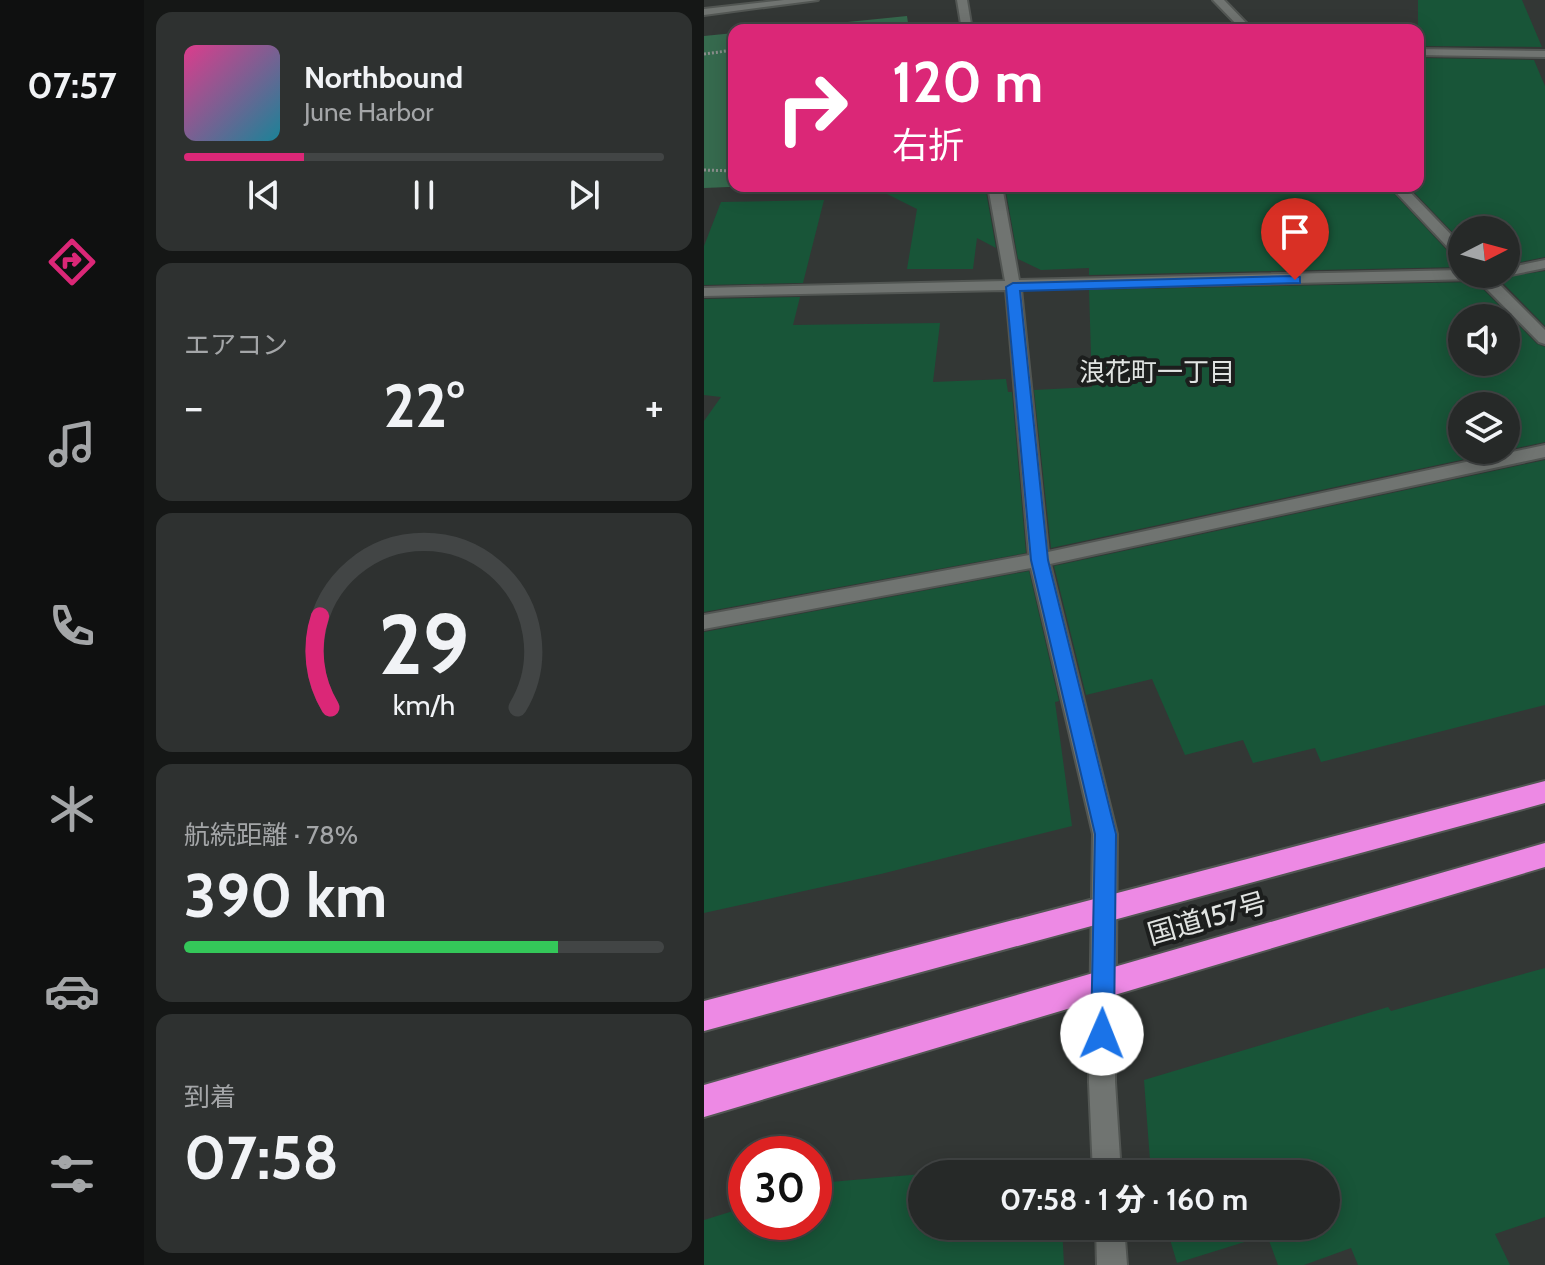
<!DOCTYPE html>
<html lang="ja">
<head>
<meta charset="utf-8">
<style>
	:root { --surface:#262928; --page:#2e3130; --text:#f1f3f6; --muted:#a4a6a8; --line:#424545; --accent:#db2777 }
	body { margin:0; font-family:Cabin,"Noto Sans JP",sans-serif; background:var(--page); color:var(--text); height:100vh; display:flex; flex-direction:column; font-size:30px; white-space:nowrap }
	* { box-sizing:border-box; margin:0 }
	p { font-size:26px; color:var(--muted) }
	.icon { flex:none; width:44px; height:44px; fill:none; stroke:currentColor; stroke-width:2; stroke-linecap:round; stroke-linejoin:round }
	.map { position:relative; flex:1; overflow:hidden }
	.side { display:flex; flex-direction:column; gap:12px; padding:12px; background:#151716; width:560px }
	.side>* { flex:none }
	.top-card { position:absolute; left:24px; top:24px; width:696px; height:168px; border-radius:16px; box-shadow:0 4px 20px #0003,0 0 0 2px var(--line); background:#db2777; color:#fff; overflow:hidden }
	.needle { width:52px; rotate:84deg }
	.fabs { position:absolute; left:744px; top:216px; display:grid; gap:16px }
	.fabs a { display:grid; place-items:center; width:72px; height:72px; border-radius:50%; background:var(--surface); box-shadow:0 4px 20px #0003,0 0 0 2px var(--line); font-size:40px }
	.speed { position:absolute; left:24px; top:1136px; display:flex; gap:16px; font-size:40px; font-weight:700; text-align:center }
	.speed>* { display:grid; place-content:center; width:104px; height:104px; border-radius:50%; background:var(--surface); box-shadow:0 4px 20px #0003,0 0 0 2px var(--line); line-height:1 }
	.speed .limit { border:12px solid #d22; background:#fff; color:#111 }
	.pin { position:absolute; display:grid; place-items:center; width:68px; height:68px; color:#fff; margin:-82px -34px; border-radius:50% 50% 50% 0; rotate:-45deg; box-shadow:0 0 8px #0007 }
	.pin .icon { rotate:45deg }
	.me { position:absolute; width:88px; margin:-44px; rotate:1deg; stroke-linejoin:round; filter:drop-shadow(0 0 6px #0008) }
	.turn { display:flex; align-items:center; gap:28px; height:168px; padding:0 32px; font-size:36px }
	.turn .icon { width:104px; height:104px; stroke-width:2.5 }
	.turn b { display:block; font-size:56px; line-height:68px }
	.big { font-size:60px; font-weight:800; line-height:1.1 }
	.side .tile { flex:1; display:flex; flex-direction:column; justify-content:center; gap:12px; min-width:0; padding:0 28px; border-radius:16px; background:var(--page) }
	.side .dial { align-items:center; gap:0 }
	.dial svg { height:208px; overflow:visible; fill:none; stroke:var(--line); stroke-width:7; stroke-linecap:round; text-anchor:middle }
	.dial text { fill:var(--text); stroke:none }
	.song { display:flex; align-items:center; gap:24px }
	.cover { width:96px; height:96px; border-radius:12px; background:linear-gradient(135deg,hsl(330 70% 55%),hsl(190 70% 35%)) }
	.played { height:8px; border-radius:4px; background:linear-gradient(90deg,var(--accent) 25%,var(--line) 25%) }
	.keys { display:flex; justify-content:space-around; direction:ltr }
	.heat { display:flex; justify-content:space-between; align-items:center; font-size:44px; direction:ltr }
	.charge { height:12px; border-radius:6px; background:linear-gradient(90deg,#34c759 78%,var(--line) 0) }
	.trip { position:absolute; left:204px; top:1160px; width:432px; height:80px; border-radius:40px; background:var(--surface); box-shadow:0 4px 20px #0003,0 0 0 2px var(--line); font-weight:800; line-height:80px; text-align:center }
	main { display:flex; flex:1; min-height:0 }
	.menu { display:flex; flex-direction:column; width:144px; justify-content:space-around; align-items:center; background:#0f1010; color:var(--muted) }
	.menu .icon { width:56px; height:56px }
	.menu .selected { color:var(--accent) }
	.menu b { font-size:36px; color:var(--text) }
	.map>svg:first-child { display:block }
	.green { fill:#366a4e }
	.building { fill:#185538; fill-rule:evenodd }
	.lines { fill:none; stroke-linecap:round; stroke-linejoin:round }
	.minor-casing { stroke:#525653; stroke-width:4 }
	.highway-casing { stroke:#525653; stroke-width:4 }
	.path { stroke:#8a8e8c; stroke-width:3; stroke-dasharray:2 2; stroke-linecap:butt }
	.minor { fill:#707471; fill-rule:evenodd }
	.highway { fill:#ed89e4; fill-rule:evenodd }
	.route { fill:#1a73e8; stroke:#114b97; stroke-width:2 }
	.labels { text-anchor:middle; stroke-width:8; stroke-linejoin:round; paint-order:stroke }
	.neighbourhood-label { font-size:26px; fill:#e1e4e2; stroke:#1c1e1d }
	.near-street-label { font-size:28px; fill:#e1e4e2; stroke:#1c1e1d }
</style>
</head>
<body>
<main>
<nav class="menu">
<b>07:57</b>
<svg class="icon selected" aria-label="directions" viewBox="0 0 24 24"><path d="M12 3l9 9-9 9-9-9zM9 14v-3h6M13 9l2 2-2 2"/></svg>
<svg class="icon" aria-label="music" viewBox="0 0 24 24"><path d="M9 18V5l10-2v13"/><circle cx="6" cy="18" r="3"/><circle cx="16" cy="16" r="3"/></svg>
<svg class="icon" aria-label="phone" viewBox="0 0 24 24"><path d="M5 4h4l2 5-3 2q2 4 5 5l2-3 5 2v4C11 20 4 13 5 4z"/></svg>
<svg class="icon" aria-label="climate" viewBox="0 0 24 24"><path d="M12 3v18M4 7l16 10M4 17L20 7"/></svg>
<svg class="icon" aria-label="car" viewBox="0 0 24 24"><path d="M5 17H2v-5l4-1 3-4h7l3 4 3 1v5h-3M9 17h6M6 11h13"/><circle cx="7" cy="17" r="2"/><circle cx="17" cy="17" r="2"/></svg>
<svg class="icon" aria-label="filters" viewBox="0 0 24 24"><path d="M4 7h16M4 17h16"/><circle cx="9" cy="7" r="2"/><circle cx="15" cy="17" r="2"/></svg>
</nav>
<section class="side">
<div class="tile">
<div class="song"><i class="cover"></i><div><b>Northbound</b><p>June Harbor</p></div></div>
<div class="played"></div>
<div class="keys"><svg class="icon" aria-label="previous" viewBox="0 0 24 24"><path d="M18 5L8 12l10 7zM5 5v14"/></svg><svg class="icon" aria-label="pause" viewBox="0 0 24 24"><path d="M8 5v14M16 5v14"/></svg><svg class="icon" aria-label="next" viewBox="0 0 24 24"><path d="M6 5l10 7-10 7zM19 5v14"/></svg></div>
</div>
<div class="tile"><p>エアコン</p>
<div class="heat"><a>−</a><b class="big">22°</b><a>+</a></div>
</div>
<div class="tile dial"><svg viewBox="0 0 100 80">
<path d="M14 69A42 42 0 1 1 86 69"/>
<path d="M14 69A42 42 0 0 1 10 34" stroke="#db2777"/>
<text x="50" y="56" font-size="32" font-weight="700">29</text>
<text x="50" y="72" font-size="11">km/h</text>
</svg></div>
<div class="tile"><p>航続距離 · 78%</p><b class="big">390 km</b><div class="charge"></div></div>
<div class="tile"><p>到着</p><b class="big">07:58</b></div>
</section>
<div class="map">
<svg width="841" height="1265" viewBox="0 0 841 1265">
	<rect width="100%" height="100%" fill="#333735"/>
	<g class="green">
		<path d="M203,16L205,30H64Z"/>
		<path d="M30,33V186H50L0,188V36Z"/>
	</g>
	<g class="building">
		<path d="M714,0H818L838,47L714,46Z"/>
		<path d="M714,58L830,60L841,86V257L802,265V230H758V242L704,186H714Z"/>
		<path d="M167,186H281L292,248L273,238L269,269H203L213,209Z"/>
		<path d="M301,186H683L751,259L758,261V267L385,275V268L337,270L314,259Z"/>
		<path d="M120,200L99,283L0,285V246L17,202Z"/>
		<path d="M841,271V326L794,278Z"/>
		<path d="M772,282L833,344L841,347V442L347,548L330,390L388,387L385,290ZM758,318H802V362H758ZM758,406H802V450H758Z"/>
		<path d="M96,297L89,325L236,323L229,382L302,379L304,392H308L322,553L0,612V421L17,397L0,395V299Z"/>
		<path d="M841,460V705L617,762L611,748L549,763L539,740L481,755L448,679L382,695L350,566Z"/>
		<path d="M325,571L355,701L351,702L368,826L177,874L0,913V632Z"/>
		<path d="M841,968V1217L791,1234L806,1265H654L647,1248L600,1265H574L563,1235L473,1263L462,1226H622V1174H447L440,1080L684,1007L687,1011Z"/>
		<path d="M356,1162V1174H218V1226H358L360,1265H0V1220L42,1207V1222H110V1187L126,1182Z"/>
	</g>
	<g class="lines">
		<defs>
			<g id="minor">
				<path d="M80,0H114L0,15V9Z"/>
				<path d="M253,0H263L268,30H258Z"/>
				<path d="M509,0H520L549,30H538Z"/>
				<path d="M714,49L841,51V57L714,55Z"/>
				<path d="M284,186H298L315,280L758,270V274H795L789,278L841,330V344L835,342L773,279L317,289L344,552L841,445V457L346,564L413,834L411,1082L417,1174H389L385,1082L389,834L327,568L0,629V615L325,555L302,290L0,296V288L301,281Z"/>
				<path d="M686,186H700L758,246V258L753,257Z"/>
				<path d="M841,260V268L802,276L796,274H802V268Z"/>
				<path d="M392,1226H420L423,1265H393Z"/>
			</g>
			<g id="highway">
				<path d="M841,781V803L0,1031V1001Z"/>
				<path d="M841,843V867L0,1117V1085Z"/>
			</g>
		</defs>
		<use href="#minor" class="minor-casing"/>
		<use href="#highway" class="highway-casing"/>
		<g class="path">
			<path d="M0,54L30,50"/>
			<path d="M0,170L30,171"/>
		</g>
		<use href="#minor" class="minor"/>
		<use href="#highway" class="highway"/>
	</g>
	<path class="route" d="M591,276L596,277V283L316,291L344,560L412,834L410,1034L407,1042L398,1045L390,1042L387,1034L391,834L327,560L302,287L309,283Z"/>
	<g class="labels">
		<g class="neighbourhood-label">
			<text x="453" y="381">浪花町一丁目</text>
		</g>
		<g class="near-street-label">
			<text transform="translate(503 918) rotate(-16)" y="10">国道157号</text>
		</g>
	</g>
</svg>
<div class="fabs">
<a><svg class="needle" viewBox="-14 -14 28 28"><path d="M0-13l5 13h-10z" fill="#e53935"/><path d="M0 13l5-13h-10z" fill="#a4a6a8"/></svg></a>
<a><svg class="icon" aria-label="sound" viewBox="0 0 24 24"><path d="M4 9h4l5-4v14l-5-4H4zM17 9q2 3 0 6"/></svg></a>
<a><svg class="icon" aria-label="layers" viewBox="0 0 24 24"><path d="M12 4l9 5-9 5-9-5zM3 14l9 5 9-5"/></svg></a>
</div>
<div class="speed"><div class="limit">30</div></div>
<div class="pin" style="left:591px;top:280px;background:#d93025"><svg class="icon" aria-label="arrive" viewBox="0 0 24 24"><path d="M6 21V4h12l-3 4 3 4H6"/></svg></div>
<svg class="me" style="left:398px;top:1034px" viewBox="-20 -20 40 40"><circle r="19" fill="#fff"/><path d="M0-13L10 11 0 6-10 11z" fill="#1a73e8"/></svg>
<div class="trip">07:58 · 1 分 · 160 m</div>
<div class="top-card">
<div class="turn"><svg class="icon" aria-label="right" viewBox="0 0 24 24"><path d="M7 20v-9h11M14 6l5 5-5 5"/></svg><div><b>120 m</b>右折</div></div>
</div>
</div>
</main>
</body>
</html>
